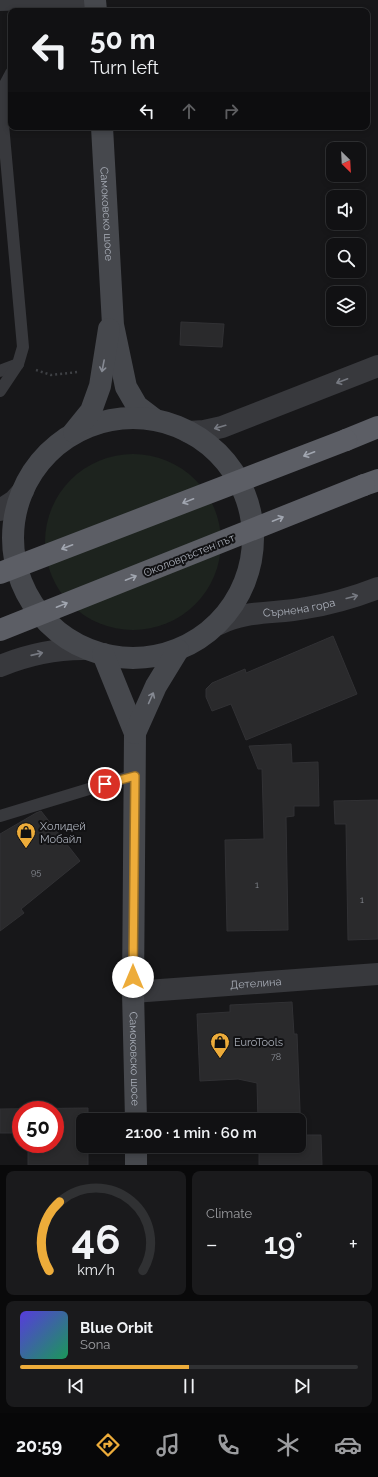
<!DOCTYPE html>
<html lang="en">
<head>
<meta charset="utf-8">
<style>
	:root { --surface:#111113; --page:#1a1a1c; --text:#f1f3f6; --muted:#9c9da0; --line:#303133; --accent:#edac3a }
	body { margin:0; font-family:Raleway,sans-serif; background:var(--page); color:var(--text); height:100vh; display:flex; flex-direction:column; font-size:15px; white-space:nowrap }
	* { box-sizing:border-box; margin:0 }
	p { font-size:13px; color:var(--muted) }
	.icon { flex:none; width:22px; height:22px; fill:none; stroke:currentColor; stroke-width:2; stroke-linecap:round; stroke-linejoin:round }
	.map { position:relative; height:1165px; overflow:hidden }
	.details { display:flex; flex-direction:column; gap:6px; padding:6px; background:#09090a; flex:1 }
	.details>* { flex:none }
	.banner { position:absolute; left:8px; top:8px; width:362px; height:122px; border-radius:8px; box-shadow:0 2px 6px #0003,0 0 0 1px var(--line); background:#111113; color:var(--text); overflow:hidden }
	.needle { width:26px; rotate:156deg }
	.buttons { position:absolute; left:326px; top:142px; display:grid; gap:8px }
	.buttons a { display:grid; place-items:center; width:40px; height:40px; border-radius:8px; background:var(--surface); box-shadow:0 2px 6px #0003,0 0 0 1px var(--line); font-size:20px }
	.speed { position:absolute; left:12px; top:1101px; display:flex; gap:8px; font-size:20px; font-weight:700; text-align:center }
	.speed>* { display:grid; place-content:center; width:52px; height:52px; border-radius:50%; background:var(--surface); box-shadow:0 2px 6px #0003,0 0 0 1px var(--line); line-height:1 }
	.speed .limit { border:6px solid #d22; background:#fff; color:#111 }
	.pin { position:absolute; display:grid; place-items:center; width:34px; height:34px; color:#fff; margin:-17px; border:2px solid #fff; border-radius:50%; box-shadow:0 1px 4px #0007 }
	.me { position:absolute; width:44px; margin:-22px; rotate:0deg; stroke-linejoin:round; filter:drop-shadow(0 0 3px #0008) }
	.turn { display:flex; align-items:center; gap:14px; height:84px; padding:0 16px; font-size:18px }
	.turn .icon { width:52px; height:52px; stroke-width:2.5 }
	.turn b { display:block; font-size:28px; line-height:34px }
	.lanes { display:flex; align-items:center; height:38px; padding:0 16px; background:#0003; justify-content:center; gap:20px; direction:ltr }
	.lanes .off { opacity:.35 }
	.big { font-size:30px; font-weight:600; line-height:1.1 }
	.details .widget { flex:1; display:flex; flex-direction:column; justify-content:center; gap:6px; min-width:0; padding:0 14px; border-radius:8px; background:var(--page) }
	.details .dial { align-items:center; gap:0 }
	.dial svg { height:104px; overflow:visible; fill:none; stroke:var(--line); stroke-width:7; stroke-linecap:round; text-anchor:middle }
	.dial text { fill:var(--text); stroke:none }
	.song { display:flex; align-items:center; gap:12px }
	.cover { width:48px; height:48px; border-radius:6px; background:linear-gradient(135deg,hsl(250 70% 55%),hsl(150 70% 35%)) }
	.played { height:4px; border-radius:2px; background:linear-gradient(90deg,var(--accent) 50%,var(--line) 50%) }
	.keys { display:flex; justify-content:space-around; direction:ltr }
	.heat { display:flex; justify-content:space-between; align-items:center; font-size:22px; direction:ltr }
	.details .tiles { flex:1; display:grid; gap:6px; grid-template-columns:1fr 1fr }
	.widget:last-child { grid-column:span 2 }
	.trip { position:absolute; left:76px; top:1113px; width:230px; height:40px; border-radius:8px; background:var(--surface); box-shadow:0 2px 6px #0003,0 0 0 1px var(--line); font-weight:600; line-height:40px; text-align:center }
	.tabs { display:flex; height:64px; justify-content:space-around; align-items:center; background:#070708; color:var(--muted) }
	.tabs .icon { width:28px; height:28px }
	.tabs .selected { color:var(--accent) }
	.tabs b { font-size:18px; color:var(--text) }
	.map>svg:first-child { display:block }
	.green { fill:#1d231e }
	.building { fill:#2a2a2c; stroke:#313134 }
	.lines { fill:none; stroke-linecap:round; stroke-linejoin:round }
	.path { stroke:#3e4044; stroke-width:2.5; stroke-dasharray:2 3; stroke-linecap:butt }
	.service { stroke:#38393d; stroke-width:12 }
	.minor { stroke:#38393d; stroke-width:22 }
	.secondary { stroke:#46484d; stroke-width:22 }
	.trunk { stroke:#5c5e65; stroke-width:22 }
	.trunk-bridge { stroke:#5c5e65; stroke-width:22 }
	.oneway { stroke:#868a93 }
	.oneway2 { stroke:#767981 }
	.oneway3 { stroke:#a1a6b0 }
	.route-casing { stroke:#9a7026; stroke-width:10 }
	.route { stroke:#edac3a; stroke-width:7 }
	.labels { text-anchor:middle; stroke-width:4; stroke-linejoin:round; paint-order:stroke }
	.number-label { font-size:9px; fill:#888c94 }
	.street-label { font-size:11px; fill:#a9aeb8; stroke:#121214 }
	.poi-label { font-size:11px; fill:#a9aeb8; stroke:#121214; text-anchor:start }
</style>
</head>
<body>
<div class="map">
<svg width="378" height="1165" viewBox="0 0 378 1165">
	<rect width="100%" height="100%" fill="#171719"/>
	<circle class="green" cx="133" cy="542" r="88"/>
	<g class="building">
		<path d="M181,322L224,324L222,347L180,345Z"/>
		<path d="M333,636L357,694L246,740L231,704L212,711L206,697V689L212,683L245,669L246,673Z"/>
		<path d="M291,744L292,763L318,762L319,806H294V816L286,817L288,930L227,931L225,840L264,839L262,769H258L249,746Z"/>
		<path d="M378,800V939L348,940L346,824H335L334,801Z"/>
		<path d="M41,811L80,861L21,909L24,913L0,931V834L36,813Z"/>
		<path d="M292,1002L294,1034H297L301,1135H321L322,1165H259V1146H299V1120H258L257,1083L238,1079L200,1081L197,1014L230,1012V1005Z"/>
		<path d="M88,1108V1120H83V1146H88V1165H28V1144H55V1110H21V1133H0V1109Z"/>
	</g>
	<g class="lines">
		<path class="path" d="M36,370L51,375L78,372"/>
		<g class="service">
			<path d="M0,5L95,2"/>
			<path d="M0,371L18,364"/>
			<path d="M0,391L18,364L23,347L1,102L3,88L11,73"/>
			<path d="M0,816L135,775"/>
		</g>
		<g class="minor">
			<path d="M188,432L204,431L222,427L378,366"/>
			<path d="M0,510L14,501L23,491"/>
			<path id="s1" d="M219,624C246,610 277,614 306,608C331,604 355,597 378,588"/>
			<path d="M0,666C27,655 54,649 83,649"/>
			<path id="s2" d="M133,992L378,974"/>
		</g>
		<g class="secondary">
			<path d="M95,0L96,11"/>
			<path id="s3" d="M102,127L113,325L126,387L137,406L154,419"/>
			<circle cx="133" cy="538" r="120"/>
			<path d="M74,432L91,411L100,386L109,329"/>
			<path id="s4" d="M103,654L135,733L133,992L136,1120"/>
			<path d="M135,733L156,686L178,650"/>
			<path d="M136,1146V1165"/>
		</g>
		<g class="trunk">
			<path d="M346,440L378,427"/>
			<path d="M364,485L378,480"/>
		</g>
		<g class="trunk-bridge">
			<path d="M0,573L346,440"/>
			<path d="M0,630L364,485"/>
		</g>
	</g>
	<defs><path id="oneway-shaft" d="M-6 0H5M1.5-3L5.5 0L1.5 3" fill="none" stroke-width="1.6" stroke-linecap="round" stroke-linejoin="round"/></defs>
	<g class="oneway">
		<use href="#oneway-shaft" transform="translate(103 366) rotate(101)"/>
		<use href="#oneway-shaft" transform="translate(151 698) rotate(-66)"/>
	</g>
	<g class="oneway2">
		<use href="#oneway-shaft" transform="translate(342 381) rotate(159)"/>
		<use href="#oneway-shaft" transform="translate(220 427) rotate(164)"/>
		<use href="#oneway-shaft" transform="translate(352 597) rotate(-15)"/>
		<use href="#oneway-shaft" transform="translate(37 654) rotate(-13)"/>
	</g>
	<g class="oneway3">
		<use href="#oneway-shaft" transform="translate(309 454) rotate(159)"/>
		<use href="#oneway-shaft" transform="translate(188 501) rotate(158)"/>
		<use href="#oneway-shaft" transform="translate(278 519) rotate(-22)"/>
		<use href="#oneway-shaft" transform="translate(67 547) rotate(159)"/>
		<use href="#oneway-shaft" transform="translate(131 578) rotate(-22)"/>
		<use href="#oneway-shaft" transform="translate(62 605) rotate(-22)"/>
	</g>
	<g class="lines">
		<defs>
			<path id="route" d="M105,784L135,776L133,977"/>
		</defs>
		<use href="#route" class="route-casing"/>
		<use href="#route" class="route"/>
	</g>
	<defs>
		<symbol id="shop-pin" viewBox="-11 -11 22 30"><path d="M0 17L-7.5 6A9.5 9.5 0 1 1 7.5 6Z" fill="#edac3a" stroke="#121214"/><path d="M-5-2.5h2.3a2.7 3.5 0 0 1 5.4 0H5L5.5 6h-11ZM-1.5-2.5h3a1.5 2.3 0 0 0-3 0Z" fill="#111"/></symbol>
	</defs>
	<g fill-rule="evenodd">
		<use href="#shop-pin" x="15" y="821" width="22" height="30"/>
		<use href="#shop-pin" x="209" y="1031" width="22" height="30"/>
	</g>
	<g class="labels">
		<g class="number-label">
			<text x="36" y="875">95</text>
			<text x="257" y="888">1</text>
			<text x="362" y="903">1</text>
			<text x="276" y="1060">78</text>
		</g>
		<g class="street-label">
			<text dy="4" stroke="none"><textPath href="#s3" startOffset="87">Самоковско шосе</textPath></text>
			<text transform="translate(189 555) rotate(-22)" y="4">Околовръстен път</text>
			<text dy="4" stroke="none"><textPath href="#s1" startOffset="82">Сърнена гора</textPath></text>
			<text dy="4" stroke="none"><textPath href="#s2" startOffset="123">Детелина</textPath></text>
			<text dy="4" stroke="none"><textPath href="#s4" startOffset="411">Самоковско шосе</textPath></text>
		</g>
		<g class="poi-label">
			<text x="40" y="830">Холидей<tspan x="40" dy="13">Мобайл</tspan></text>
			<text x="234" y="1046">EuroTools</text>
		</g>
	</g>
</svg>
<div class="buttons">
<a><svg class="needle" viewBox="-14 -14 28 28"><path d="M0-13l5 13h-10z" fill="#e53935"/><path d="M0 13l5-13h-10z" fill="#9c9da0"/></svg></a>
<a><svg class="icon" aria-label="sound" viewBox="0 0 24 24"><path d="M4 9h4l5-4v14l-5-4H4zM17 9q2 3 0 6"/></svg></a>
<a><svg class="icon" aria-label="search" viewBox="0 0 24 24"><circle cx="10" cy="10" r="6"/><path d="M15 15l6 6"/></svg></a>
<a><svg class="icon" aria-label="layers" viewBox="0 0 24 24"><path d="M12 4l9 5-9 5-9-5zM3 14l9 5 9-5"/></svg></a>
</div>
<div class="speed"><div class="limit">50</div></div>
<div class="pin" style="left:105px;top:784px;background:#d93025"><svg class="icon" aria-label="arrive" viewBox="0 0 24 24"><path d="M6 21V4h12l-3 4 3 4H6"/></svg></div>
<svg class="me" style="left:133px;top:977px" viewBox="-20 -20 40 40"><circle r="19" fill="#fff"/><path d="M0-13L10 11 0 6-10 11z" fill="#edac3a"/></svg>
<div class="trip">21:00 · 1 min · 60 m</div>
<div class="banner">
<div class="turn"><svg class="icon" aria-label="left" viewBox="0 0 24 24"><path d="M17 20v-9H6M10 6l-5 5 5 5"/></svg><div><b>50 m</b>Turn left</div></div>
<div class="lanes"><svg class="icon" aria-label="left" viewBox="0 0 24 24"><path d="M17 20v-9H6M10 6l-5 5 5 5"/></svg><svg class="icon off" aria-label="ahead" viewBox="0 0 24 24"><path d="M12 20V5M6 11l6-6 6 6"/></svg><svg class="icon off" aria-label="right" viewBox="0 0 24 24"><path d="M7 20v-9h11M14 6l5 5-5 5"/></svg></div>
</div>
</div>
<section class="details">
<div class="tiles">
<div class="widget dial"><svg viewBox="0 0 100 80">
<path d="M14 69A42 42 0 1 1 86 69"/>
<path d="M14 69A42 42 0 0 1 22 16" stroke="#edac3a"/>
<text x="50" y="56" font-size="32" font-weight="700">46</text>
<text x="50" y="72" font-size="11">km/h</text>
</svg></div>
<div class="widget"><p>Climate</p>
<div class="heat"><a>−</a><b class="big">19°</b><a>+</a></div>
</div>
<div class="widget">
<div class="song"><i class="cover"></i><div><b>Blue Orbit</b><p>Sona</p></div></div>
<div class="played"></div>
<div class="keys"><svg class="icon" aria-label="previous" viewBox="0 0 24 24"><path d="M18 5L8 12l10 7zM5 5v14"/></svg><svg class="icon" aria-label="pause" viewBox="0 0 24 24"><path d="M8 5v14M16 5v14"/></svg><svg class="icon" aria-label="next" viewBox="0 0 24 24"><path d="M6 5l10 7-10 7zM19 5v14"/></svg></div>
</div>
</div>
</section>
<nav class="tabs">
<b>20:59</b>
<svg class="icon selected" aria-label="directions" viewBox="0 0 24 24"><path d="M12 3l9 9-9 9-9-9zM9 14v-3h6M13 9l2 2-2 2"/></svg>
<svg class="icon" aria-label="music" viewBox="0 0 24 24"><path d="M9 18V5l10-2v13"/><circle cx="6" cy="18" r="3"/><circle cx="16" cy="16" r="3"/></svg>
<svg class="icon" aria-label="phone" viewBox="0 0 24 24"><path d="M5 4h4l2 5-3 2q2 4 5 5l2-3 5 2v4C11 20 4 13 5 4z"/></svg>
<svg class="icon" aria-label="climate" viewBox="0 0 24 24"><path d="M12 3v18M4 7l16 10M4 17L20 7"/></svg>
<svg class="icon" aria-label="car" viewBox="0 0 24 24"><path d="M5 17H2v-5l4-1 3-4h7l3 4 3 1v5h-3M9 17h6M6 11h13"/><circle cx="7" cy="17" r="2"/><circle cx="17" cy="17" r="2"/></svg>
</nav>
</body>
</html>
